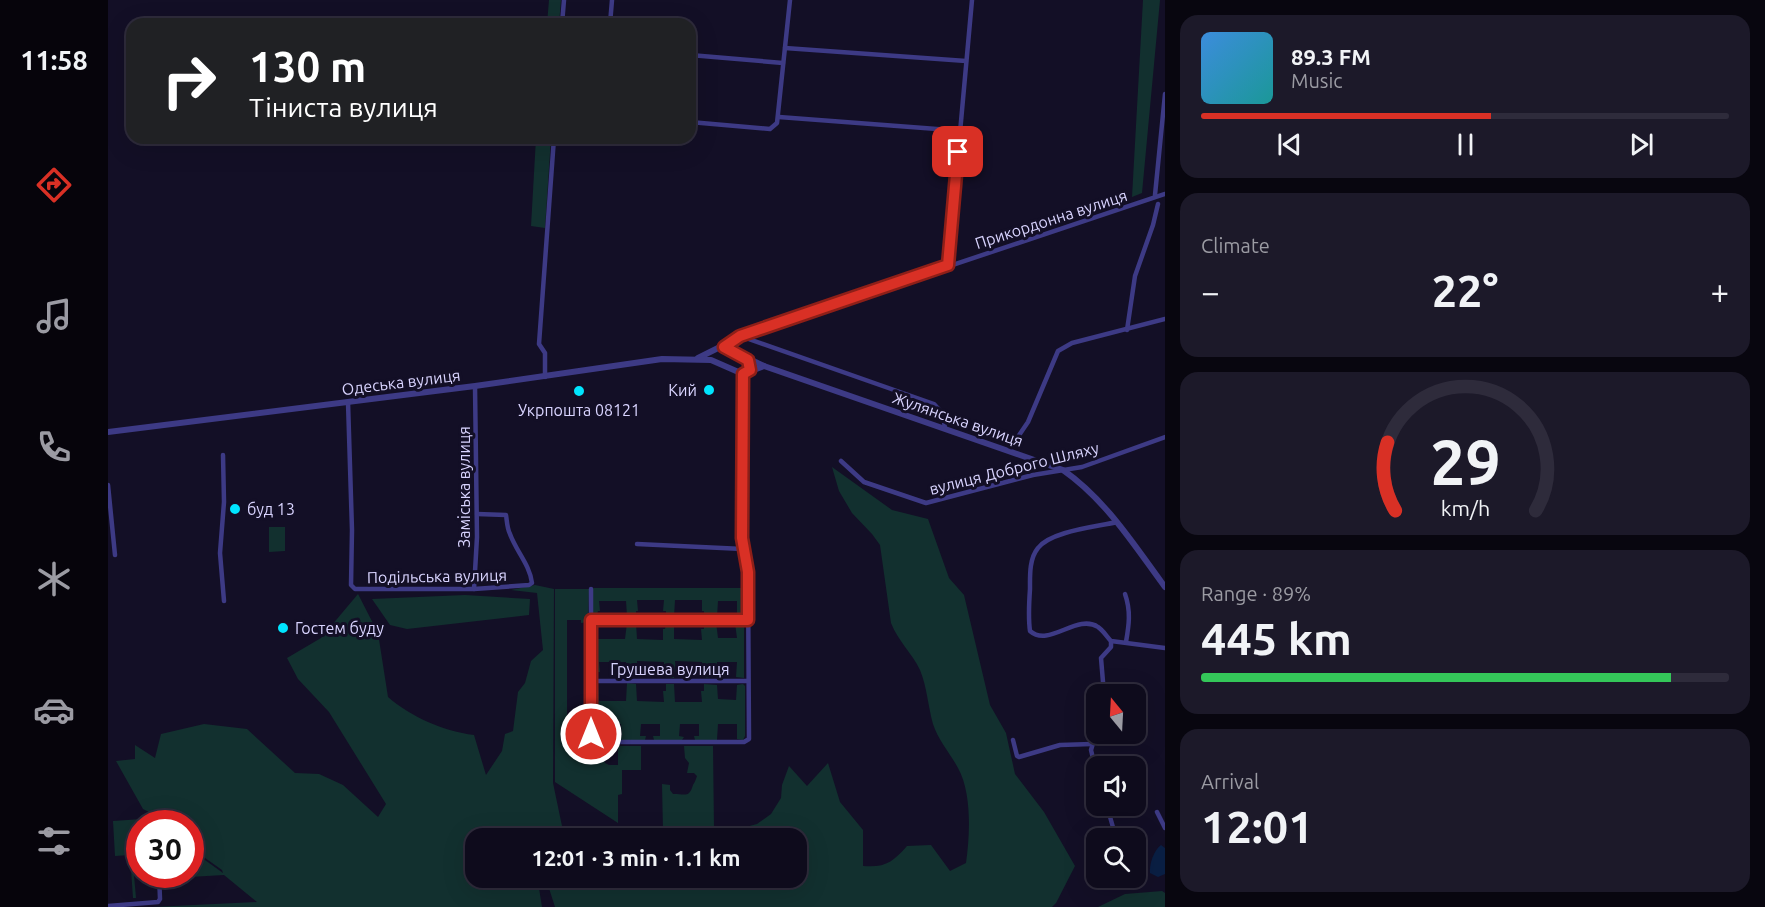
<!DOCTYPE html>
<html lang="en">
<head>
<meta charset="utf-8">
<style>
	:root { --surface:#0e0b1c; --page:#1c1929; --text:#f1f3f6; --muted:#9b9ba3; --line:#2e2b3b; --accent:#d93025 }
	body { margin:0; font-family:Ubuntu,sans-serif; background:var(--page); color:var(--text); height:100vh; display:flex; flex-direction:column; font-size:22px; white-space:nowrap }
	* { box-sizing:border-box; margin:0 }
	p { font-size:20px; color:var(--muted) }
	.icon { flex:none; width:33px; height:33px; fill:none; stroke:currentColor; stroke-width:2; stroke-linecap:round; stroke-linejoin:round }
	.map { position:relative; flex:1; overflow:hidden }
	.panel { display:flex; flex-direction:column; gap:15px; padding:15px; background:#08060f; width:600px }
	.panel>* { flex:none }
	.top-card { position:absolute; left:18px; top:18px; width:570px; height:126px; border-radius:18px; box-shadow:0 6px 24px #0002,0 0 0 2px var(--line); background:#202124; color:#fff; overflow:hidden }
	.needle { width:39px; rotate:342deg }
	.controls { position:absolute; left:978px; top:684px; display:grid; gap:12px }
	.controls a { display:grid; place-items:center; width:60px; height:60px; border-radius:12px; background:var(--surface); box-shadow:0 6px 24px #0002,0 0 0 2px var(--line); font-size:30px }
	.speed { position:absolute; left:18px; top:810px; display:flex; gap:12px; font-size:30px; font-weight:700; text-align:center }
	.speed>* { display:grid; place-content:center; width:78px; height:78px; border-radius:50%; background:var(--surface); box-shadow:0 6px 24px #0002,0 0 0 2px var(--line); line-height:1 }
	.speed .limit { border:9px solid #d22; background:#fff; color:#111 }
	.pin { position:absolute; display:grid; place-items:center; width:51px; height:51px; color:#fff; margin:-26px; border-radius:12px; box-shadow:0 3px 9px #0006 }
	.me { position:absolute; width:66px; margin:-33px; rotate:0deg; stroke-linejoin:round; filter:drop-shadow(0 0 4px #0008) }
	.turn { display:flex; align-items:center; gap:21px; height:126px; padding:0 24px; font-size:27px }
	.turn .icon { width:78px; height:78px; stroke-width:2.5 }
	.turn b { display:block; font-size:42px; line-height:51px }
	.big { font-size:45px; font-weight:700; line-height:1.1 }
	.panel .widget { flex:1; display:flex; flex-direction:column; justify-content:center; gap:9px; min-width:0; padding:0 21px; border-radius:18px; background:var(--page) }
	.panel .dial { align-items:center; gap:0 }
	.dial svg { height:156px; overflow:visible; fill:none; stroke:var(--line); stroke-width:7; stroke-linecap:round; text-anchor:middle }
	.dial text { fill:var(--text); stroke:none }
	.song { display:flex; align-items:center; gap:18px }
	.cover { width:72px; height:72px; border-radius:9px; background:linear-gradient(135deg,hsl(210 70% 55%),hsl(180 70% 35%)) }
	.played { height:6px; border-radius:3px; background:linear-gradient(90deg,var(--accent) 55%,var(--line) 55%) }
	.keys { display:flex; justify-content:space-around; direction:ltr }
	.heat { display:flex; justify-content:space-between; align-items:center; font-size:33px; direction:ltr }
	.charge { height:9px; border-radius:4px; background:linear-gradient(90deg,#34c759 89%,var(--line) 0) }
	.trip { position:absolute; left:357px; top:828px; width:342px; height:60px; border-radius:18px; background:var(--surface); box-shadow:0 6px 24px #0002,0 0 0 2px var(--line); font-weight:700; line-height:60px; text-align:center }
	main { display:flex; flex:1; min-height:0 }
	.tab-bar { display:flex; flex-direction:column; width:108px; justify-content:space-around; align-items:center; background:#06040b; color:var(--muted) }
	.tab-bar .icon { width:42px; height:42px }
	.tab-bar .on { color:var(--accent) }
	.tab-bar b { font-size:27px; color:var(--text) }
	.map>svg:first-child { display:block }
	.green { fill:#12302f; fill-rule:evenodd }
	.water { fill:#0a1f44 }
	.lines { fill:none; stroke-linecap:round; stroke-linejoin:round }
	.minor { stroke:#3d3a85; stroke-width:4.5 }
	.tertiary { stroke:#3d3a85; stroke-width:6 }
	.route-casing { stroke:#8d1f18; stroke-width:15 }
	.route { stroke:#d93025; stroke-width:10 }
	.poi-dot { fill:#00e5ff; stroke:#130f26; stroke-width:2 }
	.labels { text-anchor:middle; stroke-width:6; stroke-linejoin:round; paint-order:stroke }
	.street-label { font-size:16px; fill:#d9d4ff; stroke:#130f26 }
	.poi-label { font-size:16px; fill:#d9d4ff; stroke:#130f26; text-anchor:start }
</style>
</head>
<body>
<main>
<nav class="tab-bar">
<b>11:58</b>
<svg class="icon on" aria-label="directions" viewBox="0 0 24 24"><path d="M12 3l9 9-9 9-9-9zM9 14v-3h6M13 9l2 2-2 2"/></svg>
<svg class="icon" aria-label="music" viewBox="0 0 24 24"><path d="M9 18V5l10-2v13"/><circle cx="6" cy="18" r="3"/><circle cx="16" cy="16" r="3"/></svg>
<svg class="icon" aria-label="phone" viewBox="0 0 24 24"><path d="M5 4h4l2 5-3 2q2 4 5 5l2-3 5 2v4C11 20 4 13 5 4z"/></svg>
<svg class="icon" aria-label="climate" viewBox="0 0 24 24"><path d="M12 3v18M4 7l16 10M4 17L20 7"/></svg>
<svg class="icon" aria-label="car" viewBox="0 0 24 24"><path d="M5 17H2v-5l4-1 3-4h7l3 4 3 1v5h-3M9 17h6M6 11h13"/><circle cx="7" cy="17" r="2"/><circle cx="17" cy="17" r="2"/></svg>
<svg class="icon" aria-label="filters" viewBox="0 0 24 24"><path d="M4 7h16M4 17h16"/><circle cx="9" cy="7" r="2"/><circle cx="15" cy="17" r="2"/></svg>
</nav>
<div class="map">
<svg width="1057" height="907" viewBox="0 0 1057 907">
	<rect width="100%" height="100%" fill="#130f26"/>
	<g class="green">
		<path d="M441,0H453L451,24H439Z"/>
		<path d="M1035,0H1052L1034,193L1024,197Z"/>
		<path d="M428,138H443L437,228L423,226Z"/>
		<path d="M724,467L784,510L820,519L841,578L856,595L882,705L898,733L907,774L936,812L967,866L948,903L944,907H447L439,882H430L434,907H44L149,902L116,875L64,878L63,875L82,874L83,850L115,873L114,870L83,848L82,824L57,823L51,817L35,809L8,761L27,759V745L47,758L53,734L96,724L139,729L187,773L211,774L235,785L270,817L278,804L221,712L190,679L179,658L213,638L250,594L270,633L280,697C303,717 335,731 366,735L378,775L394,751L397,734L405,731L410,692L417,683L423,661L435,650L429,593L403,590L427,585L446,589L445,783L454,826L562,837L634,828L649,824L663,814L673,798L674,785L681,766L699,786L720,763L732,802L755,830V866C777,868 785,862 799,846L823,845L842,871L858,863C862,835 864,793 850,768C842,753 830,740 825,724C820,706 819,687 812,670C804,653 790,641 783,623L772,545L764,534L744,513L731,491ZM368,838H688V878H368Z"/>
		<path d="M161,527H177V551L161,552Z"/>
		<path d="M485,588H637V614L633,617L629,616L627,614L629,613V601H610L609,617H596V611H594V600H567L566,617H558V611H555L556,600H529L530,611H528V616H519L518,601H491L492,611H490L489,615L487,616L485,613Z"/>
		<path d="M447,589H481L480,622L473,623V620H459V738H477L481,751L495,752L497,763L501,765H510V746H533V770H514V794L510,795V823L447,782Z"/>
		<path d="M357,595L422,599L421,615L299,629L282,625L264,599Z"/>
		<path d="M596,622H608L610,638H629L627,623L636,624V678L628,677L629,662H609L610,678H596V672H594V662L567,661L568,672H566V678H558L557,672H556V662L529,661L530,672H528L527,678H519L518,662H491L492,672H489V678L486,676V625L490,623V639H517L519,623H528L529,639L555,640V629H557L558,623H566V639L594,640L593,629H596Z"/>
		<path d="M490,683L491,701H518L519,683L528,684L529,701L556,702L555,691H558V684H566L567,702H594L593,691H596V684L609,685L610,699L628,700L629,685L635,684L637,686V736L635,740L629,739V724H610L609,740H587L586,736H591V724H572L571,736L576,737L574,740H546L545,736H552V724H533L532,736H538L537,740H510L509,736H514L513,724H495L494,736H499V740L490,739L486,735V687Z"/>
		<path d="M576,746H605L606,828L555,831L554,784L562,785V790L565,794C578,794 581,798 585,785C587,782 588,779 589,776L586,773H579L581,763L577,758Z"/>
		<path d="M49,818L53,823L32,824L31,874L26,875L28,898H25L22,855L7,856L5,821Z"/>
		<path d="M1054,891L1057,893V907H990L1017,894Z"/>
	</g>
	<path class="water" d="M1053,845L1057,848V874L1050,877L1042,873C1041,864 1046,850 1053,845Z"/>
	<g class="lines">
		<g class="minor">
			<path d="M454,24L456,0"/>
			<path d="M502,24L504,0"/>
			<path d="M677,48L858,61"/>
			<path d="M582,55L675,63"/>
			<path d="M671,117L842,130"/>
			<path d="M582,122L662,129L669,123L682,0"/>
			<path d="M1047,195L1057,94"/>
			<path d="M840,265L864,0"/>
			<path d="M1019,330L1027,276L1045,225L1050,204"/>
			<path d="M616,347L632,336"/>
			<path d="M437,377V353L431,344L446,138"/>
			<path d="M240,402L244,530L243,585L247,589H366L421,585L424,583C422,565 408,551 402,534C399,528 399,521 398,515L369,514"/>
			<path d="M837,429L835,414L826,404L632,336L1057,194"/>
			<path d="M901,450L920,422L950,351L964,343L1057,319"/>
			<path d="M115,455L116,502L112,553L116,601"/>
			<path d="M733,461L756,482L818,503L925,475L974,467L1057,437"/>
			<path d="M0,485L7,555"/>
			<path d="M1009,522C988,527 943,531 930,548C921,559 922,576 922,589C921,603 920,617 922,631C941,648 969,613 990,627C995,630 999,637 1003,641L1057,648"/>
			<path d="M529,544L635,549"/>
			<path d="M366,589L369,537L367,386"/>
			<path d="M483,589V734L486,742H636L641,739L640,572L634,538L635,374"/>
			<path d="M1017,594C1023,611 1021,625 1018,642"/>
			<path d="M483,620H641"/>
			<path d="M483,681H640"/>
			<path d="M996,694L993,658L1003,647V641"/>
			<path d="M988,733L983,750L988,771"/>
			<path d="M905,740L909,756L911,757L952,745L984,744"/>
			<path d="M999,806L1008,838"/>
			<path d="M1049,812L1057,828"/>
			<path d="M0,906L50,902L52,899L51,874"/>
		</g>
		<g class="tertiary">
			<path d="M590,358L610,348L616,347L656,366L955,470C998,500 1026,545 1057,587"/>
			<path d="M0,432L367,386L554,359L603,360L635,374L656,366"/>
		</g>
	</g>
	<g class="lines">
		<defs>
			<path id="route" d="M483,734V620H640V572L634,538L635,374L642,370L640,360L616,347L632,336L840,265L850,152"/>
		</defs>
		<use href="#route" class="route-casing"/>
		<use href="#route" class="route"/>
	</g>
	<g class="poi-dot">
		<circle cx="601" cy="390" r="6"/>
		<circle cx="471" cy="391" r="6"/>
		<circle cx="127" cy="509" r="6"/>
		<circle cx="175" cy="628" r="6"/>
	</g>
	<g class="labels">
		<g class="street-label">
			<text transform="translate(943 219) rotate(-18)" y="6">Прикордонна вулиця</text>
			<text transform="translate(293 382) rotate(-7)" y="6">Одеська вулиця</text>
			<text transform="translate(850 419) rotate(19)" y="6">Жулянська вулиця</text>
			<text transform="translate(906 468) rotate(-14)" y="6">вулиця Доброго Шляху</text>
			<text transform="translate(356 487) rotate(-90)" y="6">Заміська вулиця</text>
			<text transform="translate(329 576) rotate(-1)" y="6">Подільська вулиця</text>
			<text x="562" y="675">Грушева вулиця</text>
		</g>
		<g class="poi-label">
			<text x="589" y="396" text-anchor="end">Кий</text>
			<text x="471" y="416" text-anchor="middle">Укрпошта 08121</text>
			<text x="139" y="515">буд 13</text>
			<text x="187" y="634">Гостем буду</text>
		</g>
	</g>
</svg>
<div class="controls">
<a><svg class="needle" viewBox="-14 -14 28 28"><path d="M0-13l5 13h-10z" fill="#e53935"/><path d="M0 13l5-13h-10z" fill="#9b9ba3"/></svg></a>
<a><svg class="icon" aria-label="sound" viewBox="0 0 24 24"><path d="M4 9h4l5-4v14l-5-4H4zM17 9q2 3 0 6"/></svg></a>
<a><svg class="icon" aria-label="search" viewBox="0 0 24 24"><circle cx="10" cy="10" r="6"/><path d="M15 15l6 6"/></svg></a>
</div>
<div class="speed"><div class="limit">30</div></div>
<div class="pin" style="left:850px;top:152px;background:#d93025"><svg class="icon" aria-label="arrive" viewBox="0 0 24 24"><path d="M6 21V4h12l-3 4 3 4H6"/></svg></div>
<svg class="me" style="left:483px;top:734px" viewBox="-20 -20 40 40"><circle r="17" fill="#d93025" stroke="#fff" stroke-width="3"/><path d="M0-11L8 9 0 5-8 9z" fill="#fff"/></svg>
<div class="trip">12:01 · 3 min · 1.1 km</div>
<div class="top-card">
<div class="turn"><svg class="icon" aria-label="right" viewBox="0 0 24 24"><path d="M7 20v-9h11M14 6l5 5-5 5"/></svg><div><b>130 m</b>Тіниста вулиця</div></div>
</div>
</div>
<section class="panel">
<div class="widget">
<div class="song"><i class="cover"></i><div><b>89.3 FM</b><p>Music</p></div></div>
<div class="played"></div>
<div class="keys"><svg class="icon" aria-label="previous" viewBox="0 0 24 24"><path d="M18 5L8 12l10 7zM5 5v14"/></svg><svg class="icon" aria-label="pause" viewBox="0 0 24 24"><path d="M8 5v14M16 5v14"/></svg><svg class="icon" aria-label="next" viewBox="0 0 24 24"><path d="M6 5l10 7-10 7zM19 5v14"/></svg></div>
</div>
<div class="widget"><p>Climate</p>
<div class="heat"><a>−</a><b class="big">22°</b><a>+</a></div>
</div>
<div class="widget dial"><svg viewBox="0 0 100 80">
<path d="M14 69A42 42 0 1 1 86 69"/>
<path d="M14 69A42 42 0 0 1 10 34" stroke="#d93025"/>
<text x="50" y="56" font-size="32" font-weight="700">29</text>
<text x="50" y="72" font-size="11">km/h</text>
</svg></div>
<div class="widget"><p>Range · 89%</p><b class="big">445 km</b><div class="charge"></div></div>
<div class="widget"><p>Arrival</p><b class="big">12:01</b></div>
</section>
</main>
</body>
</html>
